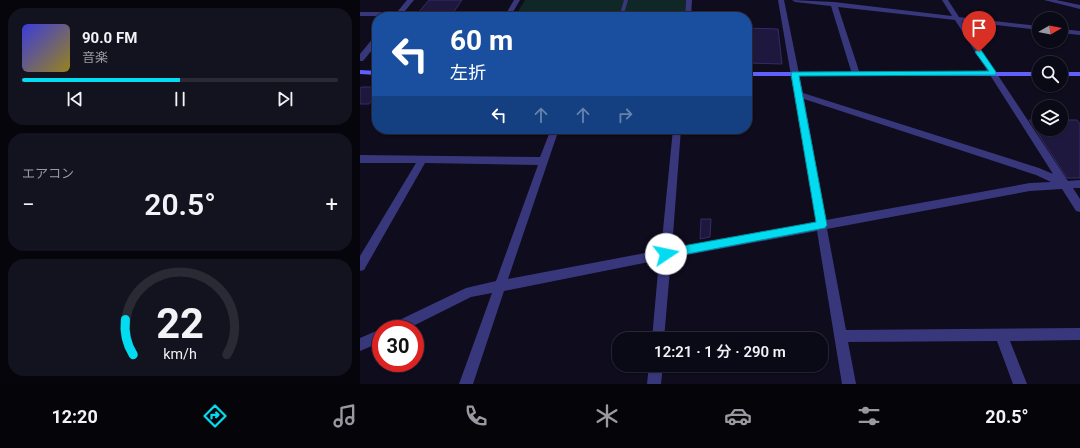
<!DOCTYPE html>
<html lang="ja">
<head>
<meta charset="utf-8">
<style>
	:root { --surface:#0a0916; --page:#13121f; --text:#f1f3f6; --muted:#999aa1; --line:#2a2a35; --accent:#03dcf0 }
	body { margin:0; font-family:Roboto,"Noto Sans JP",sans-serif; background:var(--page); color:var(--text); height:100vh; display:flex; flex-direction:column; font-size:15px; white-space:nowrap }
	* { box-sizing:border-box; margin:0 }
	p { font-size:13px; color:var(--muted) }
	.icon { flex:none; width:22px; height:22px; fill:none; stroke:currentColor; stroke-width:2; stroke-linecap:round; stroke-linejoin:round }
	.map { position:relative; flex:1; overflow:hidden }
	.details { display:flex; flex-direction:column; gap:8px; padding:8px; background:#06050c; width:360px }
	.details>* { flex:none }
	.hud { position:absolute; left:12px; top:12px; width:380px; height:122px; border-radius:16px; box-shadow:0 1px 3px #0004,0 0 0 1px var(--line); background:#1a4fa0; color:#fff; overflow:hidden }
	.needle { width:26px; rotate:81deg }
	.buttons { position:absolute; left:672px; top:12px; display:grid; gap:8px }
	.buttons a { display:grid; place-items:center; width:36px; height:36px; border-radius:50%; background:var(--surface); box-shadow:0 1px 3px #0004,0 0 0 1px var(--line); font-size:20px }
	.speed { position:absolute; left:12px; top:320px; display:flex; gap:8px; font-size:20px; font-weight:700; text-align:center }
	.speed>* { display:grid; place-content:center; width:52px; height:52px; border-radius:50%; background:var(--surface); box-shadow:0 1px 3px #0004,0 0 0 1px var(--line); line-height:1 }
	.speed .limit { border:6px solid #d22; background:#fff; color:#111 }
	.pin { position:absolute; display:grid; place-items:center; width:34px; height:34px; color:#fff; margin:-41px -17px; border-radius:50% 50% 50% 0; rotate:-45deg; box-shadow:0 0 4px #0007 }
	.pin .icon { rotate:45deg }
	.me { position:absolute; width:44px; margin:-22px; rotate:79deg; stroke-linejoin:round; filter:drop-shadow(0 0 3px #0008) }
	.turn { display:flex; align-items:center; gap:14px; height:84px; padding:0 12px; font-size:18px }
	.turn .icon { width:52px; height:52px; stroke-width:2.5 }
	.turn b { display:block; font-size:28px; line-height:34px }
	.lanes { display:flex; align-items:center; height:38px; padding:0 12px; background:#0003; justify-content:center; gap:20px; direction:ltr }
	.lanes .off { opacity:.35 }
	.big { font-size:30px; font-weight:600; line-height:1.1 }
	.details .tile { flex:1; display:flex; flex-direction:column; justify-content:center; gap:6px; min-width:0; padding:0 14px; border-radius:16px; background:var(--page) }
	.details .dial { align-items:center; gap:0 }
	.dial svg { height:104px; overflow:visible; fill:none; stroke:var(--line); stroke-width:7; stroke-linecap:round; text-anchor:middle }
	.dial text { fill:var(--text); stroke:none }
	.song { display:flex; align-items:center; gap:12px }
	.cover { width:48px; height:48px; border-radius:6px; background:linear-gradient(135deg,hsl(240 70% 55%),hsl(50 70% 35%)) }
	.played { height:4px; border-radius:2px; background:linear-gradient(90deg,var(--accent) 50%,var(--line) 50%) }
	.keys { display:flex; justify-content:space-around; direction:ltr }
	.heat { display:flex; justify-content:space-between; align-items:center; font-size:22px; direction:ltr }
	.trip { position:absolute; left:252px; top:332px; width:216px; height:40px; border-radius:16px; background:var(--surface); box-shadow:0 1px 3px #0004,0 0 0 1px var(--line); font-weight:600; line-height:40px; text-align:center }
	.menu { display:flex; height:64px; justify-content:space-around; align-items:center; background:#040409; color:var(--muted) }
	.menu .icon { width:28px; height:28px }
	.menu .current { color:var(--accent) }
	.menu b { font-size:18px; color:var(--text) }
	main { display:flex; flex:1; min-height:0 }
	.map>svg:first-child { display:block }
	.green { fill:#0f2726 }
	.building { fill:#1f183e; stroke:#362a69 }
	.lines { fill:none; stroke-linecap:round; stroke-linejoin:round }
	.service { fill:#39377c; fill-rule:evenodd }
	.minor { fill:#39377c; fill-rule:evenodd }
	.tertiary { fill:#39377c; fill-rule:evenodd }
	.secondary { fill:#6260fd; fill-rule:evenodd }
	.route { fill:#03dcf0; stroke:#028f9c }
</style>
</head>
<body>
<main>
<section class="details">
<div class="tile">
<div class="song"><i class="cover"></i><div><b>90.0 FM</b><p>音楽</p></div></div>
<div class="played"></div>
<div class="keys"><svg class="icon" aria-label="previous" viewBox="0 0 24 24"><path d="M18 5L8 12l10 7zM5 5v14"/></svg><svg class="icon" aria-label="pause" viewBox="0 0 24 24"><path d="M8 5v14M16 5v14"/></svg><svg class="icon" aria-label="next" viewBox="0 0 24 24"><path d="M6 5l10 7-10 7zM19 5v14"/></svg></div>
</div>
<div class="tile"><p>エアコン</p>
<div class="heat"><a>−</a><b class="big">20.5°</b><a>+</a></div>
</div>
<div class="tile dial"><svg viewBox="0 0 100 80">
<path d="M14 69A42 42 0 1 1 86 69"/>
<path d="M14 69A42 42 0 0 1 8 42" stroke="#03dcf0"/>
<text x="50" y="56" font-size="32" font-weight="700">22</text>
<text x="50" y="72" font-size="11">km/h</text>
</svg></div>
</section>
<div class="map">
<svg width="720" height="384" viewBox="0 0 720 384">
	<rect width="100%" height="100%" fill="#0e0c1d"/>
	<path class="green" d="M165,0H326L325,17H155Z"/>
	<g class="building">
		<path d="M69,0H102L93,13H58Z"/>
		<path d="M387,28L418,29L422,64L387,63Z"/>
		<path d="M2,87H17V93L9,104H0V88Z"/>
		<path d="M669,120H679V129H701V120H717L720,124V178H707Z"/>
		<path d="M341,219H351L350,237L340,239Z"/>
	</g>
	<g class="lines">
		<path class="service" d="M264,0H268L263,17H259Z"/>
		<g class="minor">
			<path d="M154,0H160L150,17H144Z"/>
			<path d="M326,0H332L331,17H325Z"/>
			<path d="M418,0H424L443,93L679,168L693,174L595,20L478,7L500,74L496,76L492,74L471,6L435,2L432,0L474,2L592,16L582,0H588L599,17L679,26V30L602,21L708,181L720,180V188H713L720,199V212L716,211L702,189L670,191L467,229L486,330L720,328V340L650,341L667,384H653L637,341L488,342L496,384H482L457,231L311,258L304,339H292L299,260L144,291L113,384H99L132,293L111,297L47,329H27L29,325L106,288L136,281L178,165L65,163L4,270L0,271V256L56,163H0V155L180,157L191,129H199L148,279L301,250L313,129H321L312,248L456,222ZM444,99L676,175L691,182L670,183L466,220Z"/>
			<path d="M0,12H39L42,14L39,16H0Z"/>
			<path d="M701,29L720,31V35L701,33Z"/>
			<path d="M21,329V342L0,351V338Z"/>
			<path d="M289,365H303L301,384H287Z"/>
		</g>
		<g class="tertiary">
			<path d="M47,0H54L40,17H33Z"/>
			<path d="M684,0H696L720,5V9Z"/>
			<path d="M14,37H17V44L3,61H0V54Z"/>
		</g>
		<g class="secondary">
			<path d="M0,70L17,71V75L0,74Z"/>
			<rect x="387" y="72" width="292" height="4"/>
			<rect x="701" y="72" width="19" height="4"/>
		</g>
	</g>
	<path class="route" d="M619,49L621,50L636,72V75L439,76L467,225L465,228L306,258L302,257L301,254L302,250L306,249L456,222L431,74L432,72L629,71L615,52Z"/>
</svg>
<div class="buttons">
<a><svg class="needle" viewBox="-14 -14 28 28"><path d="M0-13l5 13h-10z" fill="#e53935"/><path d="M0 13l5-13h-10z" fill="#999aa1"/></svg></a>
<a><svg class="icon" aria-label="search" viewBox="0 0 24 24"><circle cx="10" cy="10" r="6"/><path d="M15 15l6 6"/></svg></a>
<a><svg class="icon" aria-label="layers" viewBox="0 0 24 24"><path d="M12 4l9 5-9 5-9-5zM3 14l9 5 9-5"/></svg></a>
</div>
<div class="speed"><div class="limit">30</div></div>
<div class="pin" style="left:619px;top:52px;background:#d93025"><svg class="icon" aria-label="arrive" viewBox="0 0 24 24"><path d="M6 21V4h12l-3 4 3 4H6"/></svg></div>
<svg class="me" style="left:306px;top:254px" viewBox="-20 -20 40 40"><circle r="19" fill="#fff"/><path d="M0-13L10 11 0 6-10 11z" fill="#03dcf0"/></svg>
<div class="trip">12:21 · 1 分 · 290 m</div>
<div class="hud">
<div class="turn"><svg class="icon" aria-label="left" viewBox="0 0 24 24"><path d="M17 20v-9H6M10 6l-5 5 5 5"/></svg><div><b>60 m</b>左折</div></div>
<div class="lanes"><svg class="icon" aria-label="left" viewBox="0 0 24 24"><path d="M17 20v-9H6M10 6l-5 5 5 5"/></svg><svg class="icon off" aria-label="ahead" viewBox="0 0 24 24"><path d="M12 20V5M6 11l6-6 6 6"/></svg><svg class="icon off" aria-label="ahead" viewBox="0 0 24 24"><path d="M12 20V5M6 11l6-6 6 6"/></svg><svg class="icon off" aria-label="right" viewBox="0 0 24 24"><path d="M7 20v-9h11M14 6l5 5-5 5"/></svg></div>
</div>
</div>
</main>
<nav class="menu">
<b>12:20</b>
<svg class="icon current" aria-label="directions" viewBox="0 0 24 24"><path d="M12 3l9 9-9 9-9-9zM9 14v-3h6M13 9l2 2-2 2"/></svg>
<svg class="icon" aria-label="music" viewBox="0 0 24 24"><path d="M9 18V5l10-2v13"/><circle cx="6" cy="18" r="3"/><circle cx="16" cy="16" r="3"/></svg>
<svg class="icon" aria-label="phone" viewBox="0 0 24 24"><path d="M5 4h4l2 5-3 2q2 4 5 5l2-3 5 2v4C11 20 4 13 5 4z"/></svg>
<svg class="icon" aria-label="climate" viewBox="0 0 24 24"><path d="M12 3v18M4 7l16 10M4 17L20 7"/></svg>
<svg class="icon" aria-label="car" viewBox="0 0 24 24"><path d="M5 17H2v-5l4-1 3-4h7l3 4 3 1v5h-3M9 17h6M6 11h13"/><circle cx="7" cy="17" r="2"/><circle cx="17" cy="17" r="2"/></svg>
<svg class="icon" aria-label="filters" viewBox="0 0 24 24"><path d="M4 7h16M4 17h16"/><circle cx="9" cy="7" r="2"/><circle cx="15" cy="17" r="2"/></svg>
<b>20.5°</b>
</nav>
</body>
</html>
